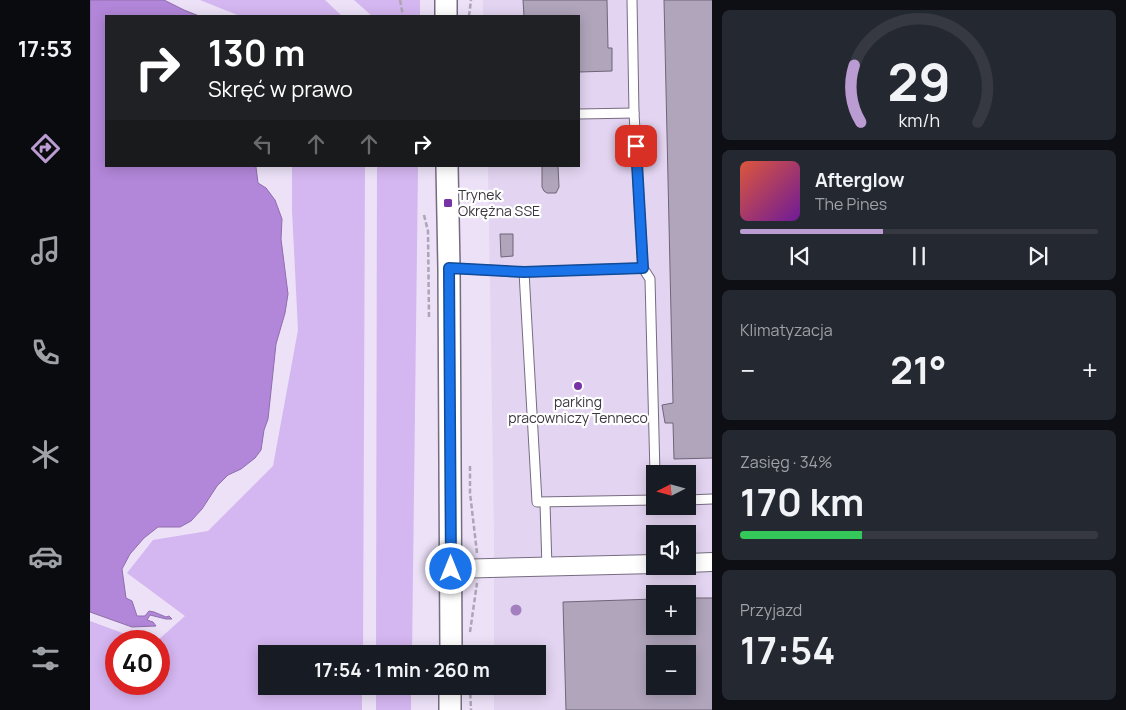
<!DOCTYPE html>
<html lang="pl">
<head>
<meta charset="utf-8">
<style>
	:root { --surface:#171b24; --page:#242831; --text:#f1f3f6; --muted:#9ea1a6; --line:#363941; --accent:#ba9cd2 }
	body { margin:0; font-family:Manrope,sans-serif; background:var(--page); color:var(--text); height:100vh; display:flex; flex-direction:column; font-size:19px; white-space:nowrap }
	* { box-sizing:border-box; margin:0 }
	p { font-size:16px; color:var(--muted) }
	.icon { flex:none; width:28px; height:28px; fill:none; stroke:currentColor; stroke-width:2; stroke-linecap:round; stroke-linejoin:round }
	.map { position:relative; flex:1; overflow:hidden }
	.side { display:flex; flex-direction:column; gap:10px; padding:10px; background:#0d0f14; width:414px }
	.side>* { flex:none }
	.hud { position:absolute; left:15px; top:15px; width:475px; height:152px; border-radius:0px; box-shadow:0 2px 12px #0003; background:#202124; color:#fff; overflow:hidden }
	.needle { width:32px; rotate:264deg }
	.tools { position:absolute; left:556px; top:465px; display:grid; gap:10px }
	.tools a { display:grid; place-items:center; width:50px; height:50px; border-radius:0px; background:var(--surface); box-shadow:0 2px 12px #0003; font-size:25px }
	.speed { position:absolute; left:15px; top:630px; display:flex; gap:10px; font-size:25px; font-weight:700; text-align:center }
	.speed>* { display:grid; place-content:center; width:65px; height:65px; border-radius:50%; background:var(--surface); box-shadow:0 2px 12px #0003; line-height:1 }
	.speed .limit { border:8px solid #d22; background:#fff; color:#111 }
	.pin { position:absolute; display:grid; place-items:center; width:42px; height:42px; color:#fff; margin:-21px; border-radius:10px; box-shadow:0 2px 8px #0006 }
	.me { position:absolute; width:55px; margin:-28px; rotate:0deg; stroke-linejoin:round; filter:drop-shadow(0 0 4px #0008) }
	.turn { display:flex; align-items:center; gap:18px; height:105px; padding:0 20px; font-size:22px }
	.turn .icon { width:65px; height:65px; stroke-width:2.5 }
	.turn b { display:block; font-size:35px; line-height:42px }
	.lanes { display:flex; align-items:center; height:48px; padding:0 20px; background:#0003; justify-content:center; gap:25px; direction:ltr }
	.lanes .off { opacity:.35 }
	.big { font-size:38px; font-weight:700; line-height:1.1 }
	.side .widget { flex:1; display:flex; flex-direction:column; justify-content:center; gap:8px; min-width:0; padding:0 18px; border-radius:8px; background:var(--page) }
	.side .dial { align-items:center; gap:0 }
	.dial svg { height:130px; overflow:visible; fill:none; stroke:var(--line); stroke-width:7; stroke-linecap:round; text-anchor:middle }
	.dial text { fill:var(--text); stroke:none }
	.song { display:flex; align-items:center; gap:15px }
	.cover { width:60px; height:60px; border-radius:8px; background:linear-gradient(135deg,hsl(10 70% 55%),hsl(280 70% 35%)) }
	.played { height:5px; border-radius:2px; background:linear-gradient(90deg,var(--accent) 40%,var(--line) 40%) }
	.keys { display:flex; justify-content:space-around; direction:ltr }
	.heat { display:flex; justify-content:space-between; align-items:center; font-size:28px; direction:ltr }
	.charge { height:8px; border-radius:4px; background:linear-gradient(90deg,#34c759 34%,var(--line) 0) }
	.trip { position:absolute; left:168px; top:645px; width:288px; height:50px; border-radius:0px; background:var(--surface); box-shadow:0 2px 12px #0003; font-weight:700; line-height:50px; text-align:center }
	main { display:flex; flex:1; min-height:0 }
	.tab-bar { display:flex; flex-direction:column; width:90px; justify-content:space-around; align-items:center; background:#090b0e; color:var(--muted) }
	.tab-bar .icon { width:35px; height:35px }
	.tab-bar .current { color:var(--accent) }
	.tab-bar b { font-size:22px; color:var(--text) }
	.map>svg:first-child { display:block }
	.built { fill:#e3d4f1; fill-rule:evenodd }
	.green { fill:#d4b6f0 }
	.water { fill:#b286d9; stroke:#8e6eab }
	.building { fill:#b0a5bb; stroke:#6f6579; fill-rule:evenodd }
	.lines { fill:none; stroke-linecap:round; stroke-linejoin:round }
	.service-casing { stroke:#766c80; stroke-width:11 }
	.minor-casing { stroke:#766c80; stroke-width:20 }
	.tertiary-casing { stroke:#766c80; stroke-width:24 }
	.path { stroke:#ada4b5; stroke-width:2.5; stroke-dasharray:5 2.5; stroke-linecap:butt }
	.service { stroke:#fff; stroke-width:9 }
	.minor { stroke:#fff; stroke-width:18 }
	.tertiary { stroke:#fff; stroke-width:21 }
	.tree { fill:#a37fbf }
	.route-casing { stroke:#114b97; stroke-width:12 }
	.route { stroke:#1a73e8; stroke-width:9 }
	.poi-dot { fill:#7732a6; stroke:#fff; stroke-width:2 }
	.labels { text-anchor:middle; stroke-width:4.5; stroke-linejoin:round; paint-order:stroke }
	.poi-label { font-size:14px; fill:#3b363f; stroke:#fff; text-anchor:start }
</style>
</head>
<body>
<main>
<nav class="tab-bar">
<b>17:53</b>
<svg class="icon current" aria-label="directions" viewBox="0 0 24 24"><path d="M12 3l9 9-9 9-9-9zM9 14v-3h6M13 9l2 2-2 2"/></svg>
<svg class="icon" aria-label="music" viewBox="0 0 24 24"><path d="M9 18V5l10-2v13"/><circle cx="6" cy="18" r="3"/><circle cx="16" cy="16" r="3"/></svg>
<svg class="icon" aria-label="phone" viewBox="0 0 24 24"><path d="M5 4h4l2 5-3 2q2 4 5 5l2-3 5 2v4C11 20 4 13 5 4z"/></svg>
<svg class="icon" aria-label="climate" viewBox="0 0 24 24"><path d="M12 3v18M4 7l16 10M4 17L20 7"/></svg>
<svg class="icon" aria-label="car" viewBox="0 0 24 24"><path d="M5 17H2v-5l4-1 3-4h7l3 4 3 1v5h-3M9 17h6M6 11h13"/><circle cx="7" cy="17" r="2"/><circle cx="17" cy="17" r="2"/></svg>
<svg class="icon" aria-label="filters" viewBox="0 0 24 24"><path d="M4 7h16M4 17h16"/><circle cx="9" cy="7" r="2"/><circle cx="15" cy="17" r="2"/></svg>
</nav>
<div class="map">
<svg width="623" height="710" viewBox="0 0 623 710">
	<rect width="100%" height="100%" fill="#ece1f7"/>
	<path class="built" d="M393,0H622V710H404V686H446V654H404V531L398,166H489V16H393ZM565,474H598V506H565ZM565,534H598V566H565ZM565,594H598V626H565ZM565,654H598V686H565Z"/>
	<g class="green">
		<path d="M110,0H235L252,16H150Z"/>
		<path d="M264,0H330V16H282Z"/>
		<path d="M202,166H275L273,654H176V686H272V710H0V621L54,641H26V684H69V641H67L95,616L37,573L63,540L118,531L183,466L208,330L202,210Z"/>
		<path d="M287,166H328L322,654H286Z"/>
		<rect x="286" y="686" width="35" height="24"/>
	</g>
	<path class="water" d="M0,0H74L94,10L109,16H16V166H165L166,167L168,183L176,188L185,200L192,219L191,239L198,294L195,313L186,344L178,419L174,430L171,450L165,458L151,469L138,475L127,486L112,509L101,521L90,527H68L54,538L40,554L32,569L36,598L42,601L47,616H55L59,611L64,612L76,617L79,616L82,619H76L60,615L57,620L63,622L66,626L42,627L0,612Z"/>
	<g class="building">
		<path d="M433,0H517L518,48H522V71L489,72V16H434Z"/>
		<path d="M574,0H623V458L584,459L583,423H575L572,405L583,403Z"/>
		<path d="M452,166H468L469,187L466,193H457L454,191L452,187Z"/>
		<path d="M410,234H423V256L411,257Z"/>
		<path d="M598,598H623V710H476L473,602L565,599V626H598ZM565,654H598V686H565Z"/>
	</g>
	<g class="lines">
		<defs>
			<g id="service">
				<path d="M542,0L544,113L553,268L560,279L565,474"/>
				<path d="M489,114L544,113"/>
				<path d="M359,268L434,272L553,268"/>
				<path d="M434,272L447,502L565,500"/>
				<path d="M598,500L623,499"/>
				<path d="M455,503L457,567"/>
			</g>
			<g id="minor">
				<path d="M598,563L623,562"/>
				<path d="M361,569L565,564"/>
			</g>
			<g id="tertiary">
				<path d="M356,0V16"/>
				<path d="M357,166L359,268L361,654"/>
				<path d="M360,710V686"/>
			</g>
		</defs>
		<use href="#service" class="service-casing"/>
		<use href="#minor" class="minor-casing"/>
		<use href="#tertiary" class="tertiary-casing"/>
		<g class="path">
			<path d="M310,0L313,16"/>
			<path d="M379,16L381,0"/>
			<path d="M334,215L338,231L339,319"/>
			<path d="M380,466V493L387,553"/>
			<path d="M380,632L387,583"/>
			<path d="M380,686L381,710"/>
		</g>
		<use href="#service" class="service"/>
		<use href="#minor" class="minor"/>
		<use href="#tertiary" class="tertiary"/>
	</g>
	<circle class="tree" cx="426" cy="610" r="5.5"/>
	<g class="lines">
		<defs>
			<path id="route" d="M361,569L359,268L434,272L553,268L546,146"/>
		</defs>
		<use href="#route" class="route-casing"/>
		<use href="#route" class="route"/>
	</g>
	<g class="poi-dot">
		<rect x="353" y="198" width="10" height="10" rx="2.5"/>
		<circle cx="488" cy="386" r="5"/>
	</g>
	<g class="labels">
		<g class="poi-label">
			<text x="368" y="200">Trynek<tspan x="368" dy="16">Okrężna SSE</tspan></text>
			<text x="488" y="407" text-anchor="middle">parking<tspan x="488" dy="16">pracowniczy Tenneco</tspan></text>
		</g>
	</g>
</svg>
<div class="tools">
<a><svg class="needle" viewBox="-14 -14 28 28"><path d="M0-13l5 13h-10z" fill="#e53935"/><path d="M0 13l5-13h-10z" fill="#9ea1a6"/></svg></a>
<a><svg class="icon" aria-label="sound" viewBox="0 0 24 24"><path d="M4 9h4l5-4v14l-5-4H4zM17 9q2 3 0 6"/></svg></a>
<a>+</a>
<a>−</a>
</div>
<div class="speed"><div class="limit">40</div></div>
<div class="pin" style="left:546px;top:146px;background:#d93025"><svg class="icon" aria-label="arrive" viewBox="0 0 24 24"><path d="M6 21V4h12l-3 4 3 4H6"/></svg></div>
<svg class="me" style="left:361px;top:569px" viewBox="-20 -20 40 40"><circle r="17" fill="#1a73e8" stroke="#fff" stroke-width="3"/><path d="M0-11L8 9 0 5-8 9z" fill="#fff"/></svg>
<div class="trip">17:54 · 1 min · 260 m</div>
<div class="hud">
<div class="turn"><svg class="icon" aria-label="right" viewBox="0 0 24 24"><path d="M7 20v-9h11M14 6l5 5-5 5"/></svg><div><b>130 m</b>Skręć w prawo</div></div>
<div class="lanes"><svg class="icon off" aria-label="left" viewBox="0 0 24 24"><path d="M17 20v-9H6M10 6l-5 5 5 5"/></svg><svg class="icon off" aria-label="ahead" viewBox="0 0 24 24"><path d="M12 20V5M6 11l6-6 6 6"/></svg><svg class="icon off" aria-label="ahead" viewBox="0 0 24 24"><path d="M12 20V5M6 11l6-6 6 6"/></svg><svg class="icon" aria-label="right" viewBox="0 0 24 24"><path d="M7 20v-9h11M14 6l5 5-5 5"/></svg></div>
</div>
</div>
<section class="side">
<div class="widget dial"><svg viewBox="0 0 100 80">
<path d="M14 69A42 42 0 1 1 86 69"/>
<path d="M14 69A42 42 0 0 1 10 34" stroke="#ba9cd2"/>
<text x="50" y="56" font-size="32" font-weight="700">29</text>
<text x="50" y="72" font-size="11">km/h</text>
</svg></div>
<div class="widget">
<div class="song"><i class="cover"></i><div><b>Afterglow</b><p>The Pines</p></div></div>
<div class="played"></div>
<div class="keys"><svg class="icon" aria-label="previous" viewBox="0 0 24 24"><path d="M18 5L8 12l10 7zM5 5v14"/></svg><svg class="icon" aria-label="pause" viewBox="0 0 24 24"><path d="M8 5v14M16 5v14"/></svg><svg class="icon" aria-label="next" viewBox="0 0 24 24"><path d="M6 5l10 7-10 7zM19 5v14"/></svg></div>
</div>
<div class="widget"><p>Klimatyzacja</p>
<div class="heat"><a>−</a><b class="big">21°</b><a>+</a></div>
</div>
<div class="widget"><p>Zasięg · 34%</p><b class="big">170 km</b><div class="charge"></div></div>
<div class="widget"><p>Przyjazd</p><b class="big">17:54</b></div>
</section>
</main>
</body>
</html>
